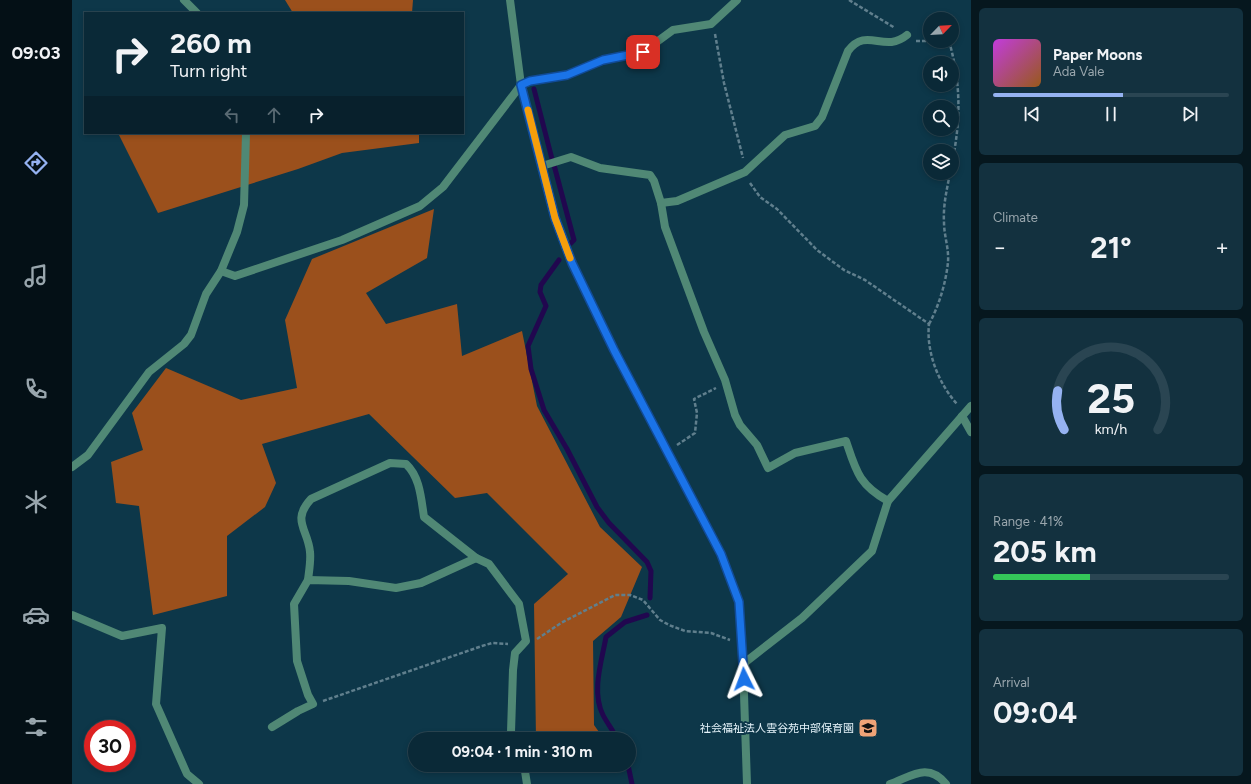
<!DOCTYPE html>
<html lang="en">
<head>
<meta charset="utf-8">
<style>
	:root { --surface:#0a2937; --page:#13313f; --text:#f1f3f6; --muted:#99a6ad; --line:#2a4552; --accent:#95b2f1 }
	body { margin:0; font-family:Figtree,"Noto Sans JP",sans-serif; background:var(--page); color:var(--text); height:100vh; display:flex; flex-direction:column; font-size:15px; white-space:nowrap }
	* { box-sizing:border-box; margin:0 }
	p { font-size:13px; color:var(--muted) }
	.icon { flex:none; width:22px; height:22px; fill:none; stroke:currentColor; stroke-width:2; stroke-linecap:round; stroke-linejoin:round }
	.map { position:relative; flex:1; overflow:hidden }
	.sheet { display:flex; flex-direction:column; gap:8px; padding:8px; background:#06171e; width:280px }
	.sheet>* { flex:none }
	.hud { position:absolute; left:12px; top:12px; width:380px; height:122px; border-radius:0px; box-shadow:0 2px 6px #0003,0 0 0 1px var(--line); background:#0a2937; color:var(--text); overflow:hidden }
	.needle { width:26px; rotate:65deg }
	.controls { position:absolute; left:851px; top:12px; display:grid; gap:8px }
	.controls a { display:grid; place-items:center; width:36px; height:36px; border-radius:50%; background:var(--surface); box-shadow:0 2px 6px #0003,0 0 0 1px var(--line); font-size:20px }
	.speed { position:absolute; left:12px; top:720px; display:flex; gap:8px; font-size:20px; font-weight:700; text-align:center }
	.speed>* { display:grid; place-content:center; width:52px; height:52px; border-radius:50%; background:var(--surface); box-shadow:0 2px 6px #0003,0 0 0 1px var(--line); line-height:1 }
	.speed .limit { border:6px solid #d22; background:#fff; color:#111 }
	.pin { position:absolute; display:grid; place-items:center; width:34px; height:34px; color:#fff; margin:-17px; border-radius:8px; box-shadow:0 2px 6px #0006 }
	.me { position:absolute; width:44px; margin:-22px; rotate:357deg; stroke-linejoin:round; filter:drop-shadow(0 0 3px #0008) }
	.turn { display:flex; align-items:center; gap:14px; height:84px; padding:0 20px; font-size:18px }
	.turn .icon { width:52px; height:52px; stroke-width:2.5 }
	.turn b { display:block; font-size:28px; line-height:34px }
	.lanes { display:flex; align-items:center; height:38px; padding:0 20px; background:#0003; justify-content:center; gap:20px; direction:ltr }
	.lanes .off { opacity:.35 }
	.big { font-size:30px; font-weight:700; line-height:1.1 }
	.sheet .tile { flex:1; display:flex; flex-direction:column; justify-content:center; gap:6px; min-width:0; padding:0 14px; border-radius:6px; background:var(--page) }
	.sheet .dial { align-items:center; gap:0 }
	.dial svg { height:104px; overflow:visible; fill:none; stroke:var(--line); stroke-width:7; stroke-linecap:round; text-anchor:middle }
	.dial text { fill:var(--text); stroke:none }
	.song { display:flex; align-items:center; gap:12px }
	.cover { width:48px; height:48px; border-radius:6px; background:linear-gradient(135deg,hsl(290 70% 55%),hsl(30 70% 35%)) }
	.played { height:4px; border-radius:2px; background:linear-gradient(90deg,var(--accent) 55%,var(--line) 55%) }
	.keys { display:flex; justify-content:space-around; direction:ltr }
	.heat { display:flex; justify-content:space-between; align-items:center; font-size:22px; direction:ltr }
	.charge { height:6px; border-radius:3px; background:linear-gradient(90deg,#34c759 41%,var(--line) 0) }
	.trip { position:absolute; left:336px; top:732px; width:228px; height:40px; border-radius:20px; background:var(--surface); box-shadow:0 2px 6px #0003,0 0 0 1px var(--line); font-weight:700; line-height:40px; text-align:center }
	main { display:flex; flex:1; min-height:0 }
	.tabs { display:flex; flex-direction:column; width:72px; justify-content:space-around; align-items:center; background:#041016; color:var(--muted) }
	.tabs .icon { width:28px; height:28px }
	.tabs .on { color:var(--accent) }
	.tabs b { font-size:18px; color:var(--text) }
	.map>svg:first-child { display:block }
	.forest { fill:#9b501c }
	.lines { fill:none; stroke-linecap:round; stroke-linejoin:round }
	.stream { stroke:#21074f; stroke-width:5 }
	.path { stroke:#607f8d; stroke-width:2.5; stroke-dasharray:4 2; stroke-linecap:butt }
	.service { stroke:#508875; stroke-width:8 }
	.minor { stroke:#508875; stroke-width:8 }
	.route-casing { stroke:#114b97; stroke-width:10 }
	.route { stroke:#1a73e8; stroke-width:7 }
	.slow { stroke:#f59e0b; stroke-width:7 }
	.labels { text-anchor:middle; stroke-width:4; stroke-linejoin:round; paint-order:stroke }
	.poi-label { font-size:11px; fill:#e5f3fa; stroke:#0d3749; text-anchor:end }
</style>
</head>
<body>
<main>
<nav class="tabs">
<b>09:03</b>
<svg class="icon on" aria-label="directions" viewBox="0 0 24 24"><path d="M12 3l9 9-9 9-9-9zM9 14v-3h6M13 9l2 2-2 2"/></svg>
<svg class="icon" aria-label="music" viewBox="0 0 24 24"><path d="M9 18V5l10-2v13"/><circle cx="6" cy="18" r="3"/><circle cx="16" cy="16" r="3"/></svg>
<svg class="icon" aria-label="phone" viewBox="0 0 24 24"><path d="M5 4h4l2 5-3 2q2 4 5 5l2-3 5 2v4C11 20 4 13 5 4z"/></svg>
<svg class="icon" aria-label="climate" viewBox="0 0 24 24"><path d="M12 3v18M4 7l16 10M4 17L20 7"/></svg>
<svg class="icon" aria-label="car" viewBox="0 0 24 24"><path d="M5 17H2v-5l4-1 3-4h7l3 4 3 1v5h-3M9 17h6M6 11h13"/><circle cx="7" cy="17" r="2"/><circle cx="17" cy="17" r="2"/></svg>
<svg class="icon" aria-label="filters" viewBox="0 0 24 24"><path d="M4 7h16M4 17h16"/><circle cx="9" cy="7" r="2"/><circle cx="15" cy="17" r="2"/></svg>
</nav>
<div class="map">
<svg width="899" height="784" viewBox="0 0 899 784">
	<rect width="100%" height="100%" fill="#0d3749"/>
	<g class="forest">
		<path d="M213,0H341L340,13H221Z"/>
		<path d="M46,133H347V143L270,153L226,169L86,213Z"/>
		<path d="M362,209L355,258L294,293L314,324L385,304L390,356L450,331L465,406L528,527L570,567L549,617L521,641L522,725L532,739H464L462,604L496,574L415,493L383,498L297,414L190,444L204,483L193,507L155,536V596L81,615L67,506L44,503L39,462L71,450L60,413L94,368L169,400L225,388L213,320L240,259Z"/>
	</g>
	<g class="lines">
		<g class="stream">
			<path d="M462,89L480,159"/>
			<path d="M482,165L502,240L499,243"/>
			<path d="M487,260L469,285L468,292L474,306L456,346L459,369L472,410L495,449L525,507L537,523L575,562L579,571L578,598"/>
			<path d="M545,739C541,730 535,723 531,715C519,692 530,660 534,637L553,622L575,615"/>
			<path d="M556,765L560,784"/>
		</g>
		<g class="path">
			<path d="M777,0L823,28"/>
			<path d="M643,34L652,83L671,158"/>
			<path d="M844,41H869"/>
			<path d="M877,41C889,83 889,120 880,163"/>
			<path d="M678,183L688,197L705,209L745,250L772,270L793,280L857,324C854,351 866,383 885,404"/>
			<path d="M857,324C867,306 874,282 876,262C877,248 872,236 872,222C871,205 875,189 878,173"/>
			<path d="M605,445L623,433L625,413L622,399L644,388"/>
			<path d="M465,639L489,623L543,595H558L571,600L588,620L597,625L613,631L639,633L658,640"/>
			<path d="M251,701L410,646L420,643L436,644"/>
		</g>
		<g class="service">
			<path d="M470,166L499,157L528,168L578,175L582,181L589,203L593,227L632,332L653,380L663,415L668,425L685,445L696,468L723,453L774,441C784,471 787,485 816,501"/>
			<path d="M589,203L605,201L673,172L713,135L743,126L750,117L776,51C795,26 812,54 835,35"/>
		</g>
		<g class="minor">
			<path d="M112,0L125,13"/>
			<path d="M438,0L449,85L483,218L500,263L542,350L649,554L667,602L671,664L675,784"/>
			<path d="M149,271L163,276L270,240L348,206L371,187L449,85L458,81L495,75L531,60L571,52L601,30L639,24L665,0"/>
			<path d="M890,416L899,432"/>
			<path d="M0,467L16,455L77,372L112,344L119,335L134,294L149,271L165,232L172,205L174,133"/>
			<path d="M236,580C237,571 239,561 238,552C236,529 219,521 239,499L318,463L334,464C348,477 349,498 352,517L404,558"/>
			<path d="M0,615L50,636L90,628L84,704L115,774L127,784"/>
			<path d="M671,664L730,618L800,551L816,501L899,406"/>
			<path d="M200,727L226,711L241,704L236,695L225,661L222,604L236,580L277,581L324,588L349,583L404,558L417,564L447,604L454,641L443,653L441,670L439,732L440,739"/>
			<path d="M452,765L455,784"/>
			<path d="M818,784C840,776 856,762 874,784"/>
		</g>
	</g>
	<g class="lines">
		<defs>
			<path id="route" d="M571,52L531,60L495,75L458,81L449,85L483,218L500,263L542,350L649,554L667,602L672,679"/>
		</defs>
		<use href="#route" class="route-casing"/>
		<use href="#route" class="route"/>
		<path class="slow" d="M456,110L483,218L498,258"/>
	</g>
	<defs>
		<symbol id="school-square" viewBox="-11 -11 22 22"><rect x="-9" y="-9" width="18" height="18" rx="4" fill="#efa377" stroke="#0d3749"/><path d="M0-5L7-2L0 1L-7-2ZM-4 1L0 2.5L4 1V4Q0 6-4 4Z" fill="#111"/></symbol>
	</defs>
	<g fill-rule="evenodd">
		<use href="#school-square" x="785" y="717" width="22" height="22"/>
	</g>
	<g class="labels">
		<g class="poi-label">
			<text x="782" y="732">社会福祉法人雲谷苑中部保育園</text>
		</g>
	</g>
</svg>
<div class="controls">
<a><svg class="needle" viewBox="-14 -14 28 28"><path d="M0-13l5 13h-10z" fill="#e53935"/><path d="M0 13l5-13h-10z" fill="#99a6ad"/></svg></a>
<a><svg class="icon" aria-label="sound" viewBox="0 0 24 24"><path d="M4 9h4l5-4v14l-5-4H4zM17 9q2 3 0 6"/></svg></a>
<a><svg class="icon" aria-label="search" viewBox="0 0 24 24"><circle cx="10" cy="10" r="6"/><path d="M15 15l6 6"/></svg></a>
<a><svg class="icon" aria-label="layers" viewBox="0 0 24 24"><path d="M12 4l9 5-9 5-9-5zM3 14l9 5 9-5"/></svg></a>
</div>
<div class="speed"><div class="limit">30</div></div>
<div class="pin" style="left:571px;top:52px;background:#d93025"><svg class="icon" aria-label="arrive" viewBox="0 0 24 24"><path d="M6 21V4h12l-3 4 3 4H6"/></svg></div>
<svg class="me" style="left:672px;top:679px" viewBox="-20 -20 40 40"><path d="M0-17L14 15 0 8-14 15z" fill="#1a73e8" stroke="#fff" stroke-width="4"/></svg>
<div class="trip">09:04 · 1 min · 310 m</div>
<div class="hud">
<div class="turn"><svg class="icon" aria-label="right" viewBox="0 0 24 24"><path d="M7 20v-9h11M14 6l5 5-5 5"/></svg><div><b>260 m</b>Turn right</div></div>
<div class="lanes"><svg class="icon off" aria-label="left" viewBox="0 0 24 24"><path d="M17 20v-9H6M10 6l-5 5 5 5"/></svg><svg class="icon off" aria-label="ahead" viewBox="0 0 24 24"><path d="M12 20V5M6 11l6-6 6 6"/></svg><svg class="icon" aria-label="right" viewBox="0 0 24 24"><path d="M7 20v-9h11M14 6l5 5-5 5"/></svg></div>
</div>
</div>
<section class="sheet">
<div class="tile">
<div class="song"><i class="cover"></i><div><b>Paper Moons</b><p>Ada Vale</p></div></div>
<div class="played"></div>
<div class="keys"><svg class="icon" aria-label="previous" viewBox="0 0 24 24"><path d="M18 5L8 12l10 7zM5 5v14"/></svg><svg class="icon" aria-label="pause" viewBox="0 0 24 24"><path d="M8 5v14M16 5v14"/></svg><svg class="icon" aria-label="next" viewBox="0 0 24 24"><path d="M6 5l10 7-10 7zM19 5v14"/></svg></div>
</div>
<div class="tile"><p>Climate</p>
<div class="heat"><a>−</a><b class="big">21°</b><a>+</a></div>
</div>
<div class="tile dial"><svg viewBox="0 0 100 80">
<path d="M14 69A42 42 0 1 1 86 69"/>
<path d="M14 69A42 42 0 0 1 9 39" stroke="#95b2f1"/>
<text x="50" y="56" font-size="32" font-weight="700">25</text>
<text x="50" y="72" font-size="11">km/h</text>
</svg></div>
<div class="tile"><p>Range · 41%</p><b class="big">205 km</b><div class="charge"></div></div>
<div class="tile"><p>Arrival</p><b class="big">09:04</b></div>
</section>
</main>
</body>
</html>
